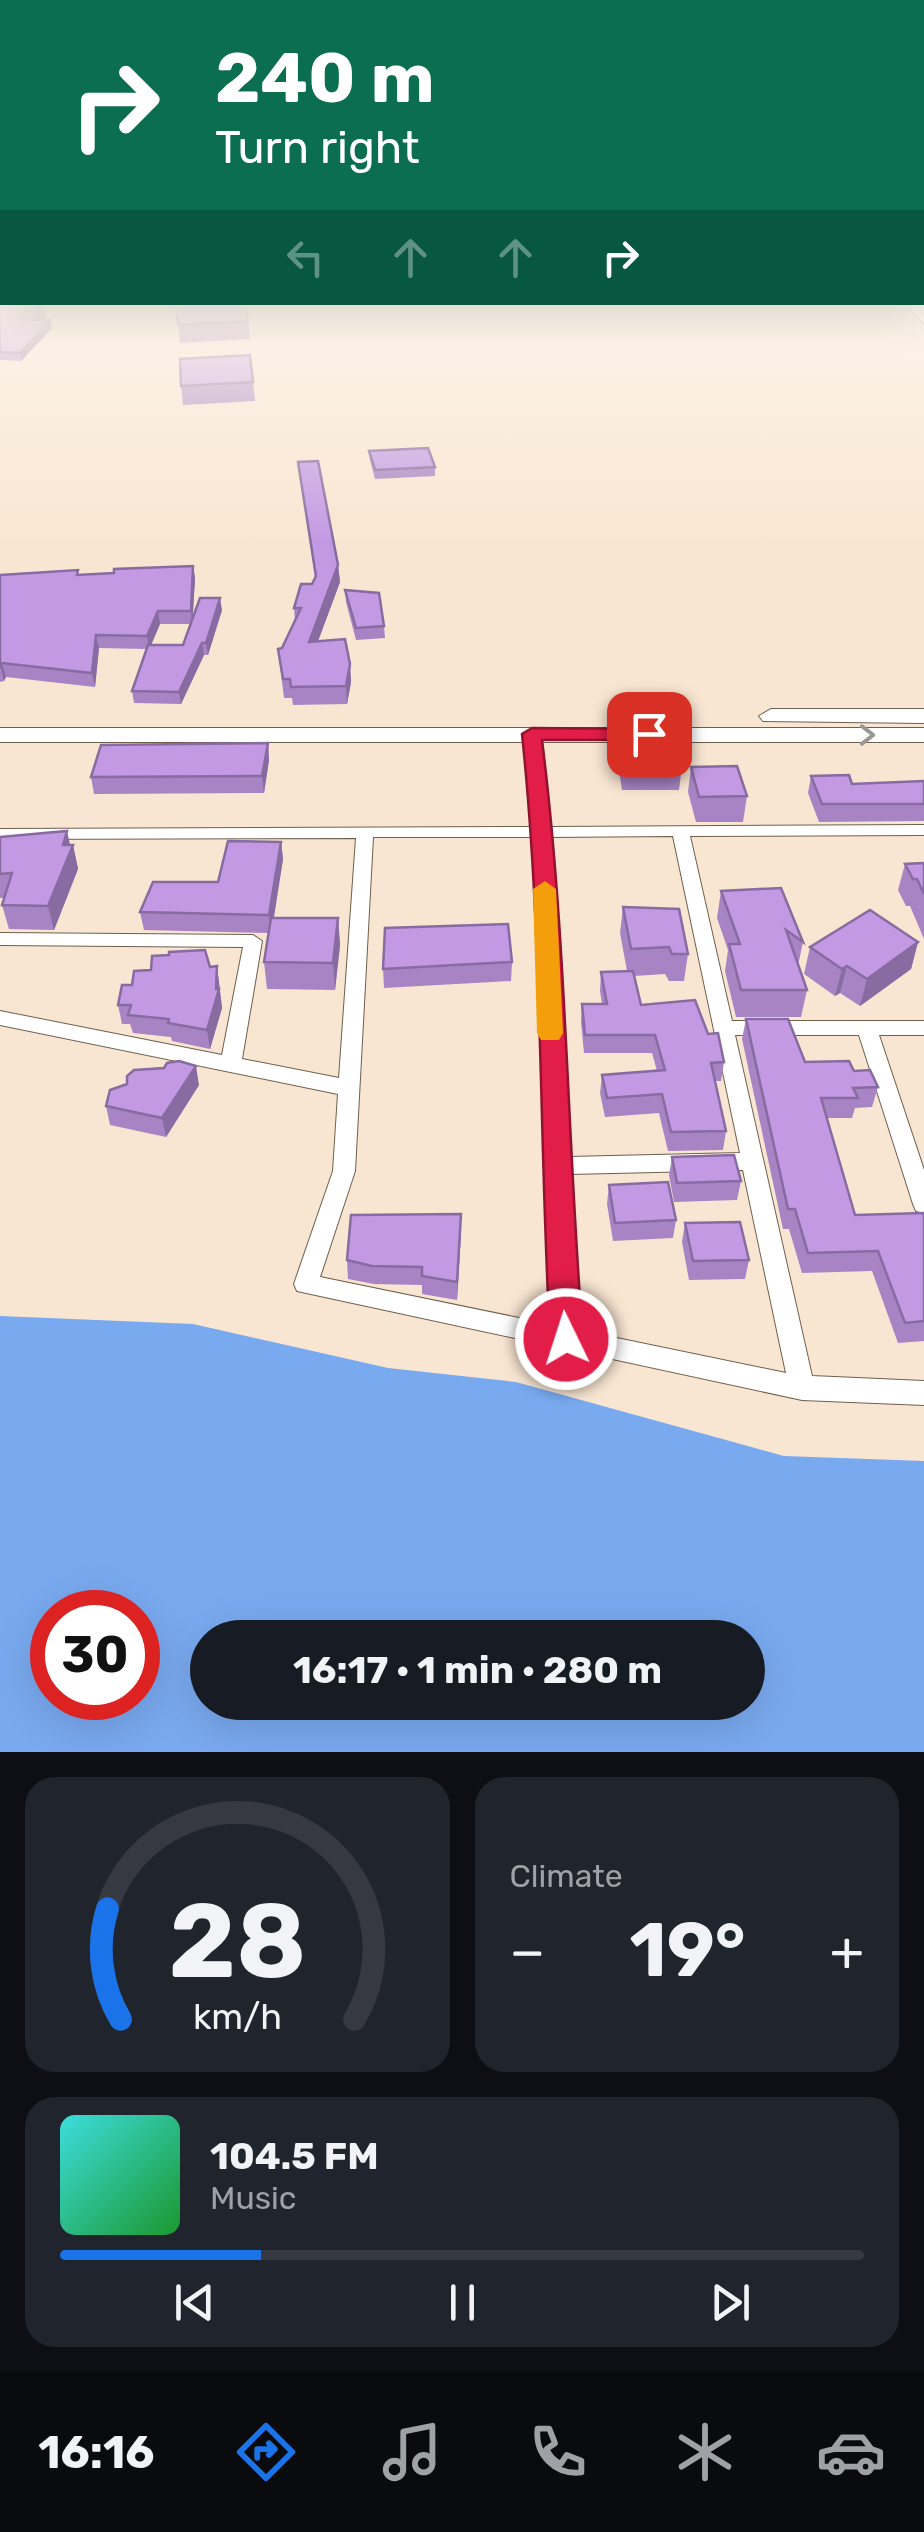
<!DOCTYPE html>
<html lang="en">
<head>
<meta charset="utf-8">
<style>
	:root { --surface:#171b24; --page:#20242c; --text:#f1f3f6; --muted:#9ea1a6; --line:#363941; --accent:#1a73e8 }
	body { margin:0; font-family:Rubik,sans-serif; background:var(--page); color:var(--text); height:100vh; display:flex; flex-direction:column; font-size:38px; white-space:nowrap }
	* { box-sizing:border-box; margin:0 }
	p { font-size:32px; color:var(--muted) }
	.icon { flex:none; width:55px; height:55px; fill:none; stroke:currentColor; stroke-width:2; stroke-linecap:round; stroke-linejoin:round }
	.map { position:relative; height:1752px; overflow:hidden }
	.sheet { display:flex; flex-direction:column; gap:25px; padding:25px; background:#0d0f14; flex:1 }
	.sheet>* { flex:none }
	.hud { position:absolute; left:0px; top:0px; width:925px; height:305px; box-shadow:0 10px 40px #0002; background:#0b6e4f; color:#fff; overflow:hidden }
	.speed { position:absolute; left:30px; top:1590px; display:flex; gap:20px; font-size:50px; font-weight:700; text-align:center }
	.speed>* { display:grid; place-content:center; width:130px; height:130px; border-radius:50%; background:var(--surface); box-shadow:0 10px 40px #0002; line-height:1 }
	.speed .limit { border:15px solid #d22; background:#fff; color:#111 }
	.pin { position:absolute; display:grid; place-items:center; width:85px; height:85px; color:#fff; margin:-42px; border-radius:20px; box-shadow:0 5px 15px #0006 }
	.me { position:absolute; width:110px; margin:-55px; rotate:356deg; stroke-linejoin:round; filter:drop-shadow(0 0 8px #0008) }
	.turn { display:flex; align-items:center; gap:35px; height:210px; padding:0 50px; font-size:45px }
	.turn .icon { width:130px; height:130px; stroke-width:2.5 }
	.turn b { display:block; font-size:70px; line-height:85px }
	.lanes { display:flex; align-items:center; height:95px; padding:0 50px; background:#0003; justify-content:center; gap:50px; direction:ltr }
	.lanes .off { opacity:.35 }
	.big { font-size:75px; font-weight:700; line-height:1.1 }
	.sheet .widget { flex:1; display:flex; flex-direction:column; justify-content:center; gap:15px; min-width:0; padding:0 35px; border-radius:30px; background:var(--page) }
	.sheet .dial { align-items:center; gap:0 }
	.dial svg { height:260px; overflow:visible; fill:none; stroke:var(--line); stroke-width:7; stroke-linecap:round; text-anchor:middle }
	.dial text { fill:var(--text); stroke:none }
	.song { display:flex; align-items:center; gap:30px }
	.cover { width:120px; height:120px; border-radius:15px; background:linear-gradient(135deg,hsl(180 70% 55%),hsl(130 70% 35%)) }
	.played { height:10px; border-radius:5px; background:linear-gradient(90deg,var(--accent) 25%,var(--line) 25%) }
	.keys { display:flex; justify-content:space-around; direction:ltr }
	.heat { display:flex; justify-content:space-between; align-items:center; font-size:55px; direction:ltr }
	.sheet .tiles { flex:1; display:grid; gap:25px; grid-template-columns:1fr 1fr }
	.widget:last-child { grid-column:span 2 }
	.trip { position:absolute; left:190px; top:1620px; width:575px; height:100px; border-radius:50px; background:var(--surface); box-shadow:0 10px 40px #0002; font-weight:700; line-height:100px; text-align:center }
	.menu { display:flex; height:160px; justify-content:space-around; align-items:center; background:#090b0e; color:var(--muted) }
	.menu .icon { width:70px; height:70px }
	.menu .on { color:var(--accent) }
	.menu b { font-size:45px; color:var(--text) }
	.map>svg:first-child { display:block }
	.water { fill:#79a9ef; fill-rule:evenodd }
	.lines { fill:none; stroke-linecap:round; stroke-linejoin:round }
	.minor-casing { stroke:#6f5f4d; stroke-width:2 }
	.secondary-casing { stroke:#6f5f4d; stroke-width:2 }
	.minor { fill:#fff; fill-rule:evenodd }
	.secondary { fill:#fff; fill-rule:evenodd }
	.wall { fill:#a884c4; fill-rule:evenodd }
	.shaded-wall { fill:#886ba0 }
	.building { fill:#c399e4; stroke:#886ba0; stroke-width:2.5 }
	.oneway { stroke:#9a9692 }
	.route { fill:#e11d48; stroke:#92132f; stroke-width:2.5 }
	.slow { fill:#f59e0b }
</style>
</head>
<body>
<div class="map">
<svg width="924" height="1752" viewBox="0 0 924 1752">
	<rect width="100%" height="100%" fill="#f9e6d2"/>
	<path class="water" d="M0,1316L193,1324L388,1368L516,1382L784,1456L924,1461V1752H0ZM52,1612H138V1698H52ZM208,1638H748V1702H208Z"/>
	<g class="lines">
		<defs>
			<g id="minor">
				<path d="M903,302H912L924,316V324Z"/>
				<path d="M531,729L539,734L549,827L924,825V835L690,836L732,1021H924V1035H879L924,1170V1213L916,1211L913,1204L859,1035H735L812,1376L924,1381V1405L802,1400L297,1291L294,1284L333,1171L338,1094L0,1025V1011L222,1055L243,947L0,945V933L253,935L262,941L242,1059L339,1078L356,838L0,839V829L532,827L523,734ZM673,836L740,1153L568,1157L549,837ZM373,837H533L546,1161L544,1166L547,1171L553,1325L320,1277L355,1171ZM743,1170L786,1373L578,1330L569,1174Z"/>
			</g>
			<g id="secondary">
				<path d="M771,709H924V723L763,721L759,716Z"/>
				<rect x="0" y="728" width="924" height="14"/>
			</g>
		</defs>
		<use href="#minor" class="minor-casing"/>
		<use href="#secondary" class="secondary-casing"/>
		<use href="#minor" class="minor"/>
		<use href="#secondary" class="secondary"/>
	</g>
	<g class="wall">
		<path d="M0,298L45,311L43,312L45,320H50L52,328L21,361L0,360Z"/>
		<path d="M176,303L248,321L250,339L180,343Z"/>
		<path d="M253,382L255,401L183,405L181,386Z"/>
		<path d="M369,451L435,467V476L375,479L370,460Z"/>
		<path d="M298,462L338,565L340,582L318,641L350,664L351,682L347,704L293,705L292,698H284L278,649L282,648L295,622L294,608L312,584L315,578Z"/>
		<path d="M193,566L195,578L193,617L222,610L208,655H204L181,704L134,703L132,691L147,649L99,648L95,687L6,677L4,681L0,682V575H79ZM160,624H190L183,645H151Z"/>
		<path d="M345,590L384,626L385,638L356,640L346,602Z"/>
		<path d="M619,731L682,765L679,790H622L617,757Z"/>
		<path d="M268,743L269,760L264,793L94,794L91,777Z"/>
		<path d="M691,767L747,796L743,822H696L688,792Z"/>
		<path d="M811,776L852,784L924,781V821L819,822L808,793Z"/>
		<path d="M0,837L73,845L78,869L54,930L9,929L2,905L4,898H0Z"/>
		<path d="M281,842L283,859L274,918H338L340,945L335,990L267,989L264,962L269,933L144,930L140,912L218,882Z"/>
		<path d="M924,863V939L910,906H906L898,890L905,864Z"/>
		<path d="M781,888L803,942L798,966L807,990L801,1017H736L725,971L728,950L717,918L721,891Z"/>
		<path d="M623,907L688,954L684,981H669L665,974L634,976L641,1005L708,1034L724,1062L721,1081H715L726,1131L723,1150L668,1151L659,1113L605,1117L600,1093L602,1075L657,1071L652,1053H584L581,1022L582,1004H602L600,991L601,972L627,971L620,933Z"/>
		<path d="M918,942L911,969L860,1006L840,993L835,996L804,974L810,947Z"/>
		<path d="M512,962L511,981L384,988L383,969Z"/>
		<path d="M217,966L222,1008L210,1049L172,1041L171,1037L133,1033L130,1024H122L118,1005L132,985L151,970Z"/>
		<path d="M746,1019L805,1062L854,1071L878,1087L872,1107L855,1108L852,1118H827L855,1215L924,1213V1341L898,1343L872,1271L802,1273L789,1229H783L742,1039Z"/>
		<path d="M164,1068L199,1085L166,1137L110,1125L106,1106L127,1084Z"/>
		<path d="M672,1157L741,1181L737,1200L674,1202L669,1175Z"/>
		<path d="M609,1185L676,1220L673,1238L613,1241L607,1204Z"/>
		<path d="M685,1223L749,1260L745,1279L689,1280L682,1242Z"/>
		<path d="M461,1232L457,1300L422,1294V1285L374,1284L348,1279L347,1260Z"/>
	</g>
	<g class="shaded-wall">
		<path d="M44,303L45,311L30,319L29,311Z"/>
		<path d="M44,312L46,320L35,328L33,320Z"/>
		<path d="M50,320L52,328L21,361L20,353Z"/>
		<path d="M338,565L340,582L311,660L309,642Z"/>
		<path d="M193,566L195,578L192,624L191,611Z"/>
		<path d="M220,598L222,610L208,655L206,643Z"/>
		<path d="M158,611L160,624L149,650L147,636Z"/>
		<path d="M96,635L99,648L95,687L92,673Z"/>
		<path d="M202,643L204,655L181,704L179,692Z"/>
		<path d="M2,663L6,677L4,681L1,668Z"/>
		<path d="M350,664L351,682L347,704L346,686Z"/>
		<path d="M268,743L269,760L264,793L262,776Z"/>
		<path d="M67,831L71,849L73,845L78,869L54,930L48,906Z"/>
		<path d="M281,842L283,859L271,933L269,915Z"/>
		<path d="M338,918L340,945L335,990L333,963Z"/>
		<path d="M918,942L911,969L860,1006L867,979Z"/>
		<path d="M217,966L222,1008L210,1049L207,1030L216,989Z"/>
		<path d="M847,966L840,993L835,996L842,969Z"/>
		<path d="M196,1066L199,1085L166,1137L162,1118Z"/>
		<path d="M461,1214V1232L457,1300V1282Z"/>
	</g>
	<g class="building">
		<path d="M0,298H2V302L44,303L29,311L44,312L33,320H50L20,353L0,352Z"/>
		<path d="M192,302H244L248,321L178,325L176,303Z"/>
		<path d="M250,355L253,382L181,386L180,359Z"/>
		<path d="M428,448L435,467L375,470L369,451Z"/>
		<path d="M318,461L338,565L309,642L345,639L350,664L346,686L291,687L290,679H283L278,649L282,648L301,608H294L301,584H312L316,576L298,462Z"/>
		<path d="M193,566L191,611H158L147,636L96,635L92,673L2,663L0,668V575L78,570L77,575L114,573V569Z"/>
		<path d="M345,590L379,593L384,626L356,628Z"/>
		<path d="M200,598H220L206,643H202L179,692L132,691L148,645H183Z"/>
		<path d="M619,731L675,732L682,765H624Z"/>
		<path d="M268,743L262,776L91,777L101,745Z"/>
		<path d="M737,766L747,796L699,797L691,767Z"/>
		<path d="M849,775L852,784L924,781V804H822L811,776Z"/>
		<path d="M67,831L63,845H73L48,906L2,905L12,873L0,874V837Z"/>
		<path d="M228,841L281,842L269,915L140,912L153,882H218Z"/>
		<path d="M924,863V894L917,879H913L905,864Z"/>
		<path d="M781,888L803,942L786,930L807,990H741L729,944H740L721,891Z"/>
		<path d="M623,907L679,909L688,954H672L669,947L631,949Z"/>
		<path d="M870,910L918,942L867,979L847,966L842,969L810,947Z"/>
		<path d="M271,918H338L333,963L264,962Z"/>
		<path d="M508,924L512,962L383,969L385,928Z"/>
		<path d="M205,950L210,967L217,966L216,989H219L207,1030L168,1023L169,1019L128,1015L131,1005H118L122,985H132L134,971L151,970L152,956L169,955V952Z"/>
		<path d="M633,971L641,1005L695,1000L708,1034L718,1033L724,1062L711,1063L726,1131L671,1132L662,1094L607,1098L602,1075L665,1070L655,1035H585L582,1004H607L601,972Z"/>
		<path d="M746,1019H788L805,1062L849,1061L854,1071L870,1070L878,1087L853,1088L858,1098H821L855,1215L924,1213V1321L905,1323L878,1251L808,1253L795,1209H788Z"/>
		<path d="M179,1061L196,1066L162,1118L106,1106L110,1090L127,1084V1076L134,1070L164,1068L167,1063Z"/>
		<path d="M734,1155L741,1181L677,1183L672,1157Z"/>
		<path d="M668,1182L676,1220L615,1223L609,1185Z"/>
		<path d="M461,1214L457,1282L422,1276V1267L372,1266L347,1260L351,1215Z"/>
		<path d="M740,1222L749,1260L693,1261L685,1223Z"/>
	</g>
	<defs><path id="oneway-chevron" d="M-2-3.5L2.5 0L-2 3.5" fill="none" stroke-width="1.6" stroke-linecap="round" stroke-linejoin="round" transform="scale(2.5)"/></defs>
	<use class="oneway" href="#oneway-chevron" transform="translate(867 735)"/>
	<linearGradient id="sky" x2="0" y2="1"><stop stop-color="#7bb0eb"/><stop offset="0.55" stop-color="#fcf4eb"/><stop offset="1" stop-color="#fcf4eb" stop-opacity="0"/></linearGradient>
	<rect width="924" height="543" fill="url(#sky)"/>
	<path class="route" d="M532,728L649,729L659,734L649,740H542C567,938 567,1140 583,1339L578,1349L566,1353L555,1349L550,1339C539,1137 543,934 522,734Z"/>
	<path class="slow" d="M545,881L556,889L563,1033L559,1040H541L537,1033L533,889Z"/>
</svg>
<div class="speed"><div class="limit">30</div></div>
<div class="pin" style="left:649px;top:734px;background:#d93025"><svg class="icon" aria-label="arrive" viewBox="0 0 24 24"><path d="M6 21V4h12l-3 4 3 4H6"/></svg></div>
<svg class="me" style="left:566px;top:1339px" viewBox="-20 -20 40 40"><circle r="17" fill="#e11d48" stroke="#fff" stroke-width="3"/><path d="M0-11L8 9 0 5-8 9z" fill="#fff"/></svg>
<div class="trip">16:17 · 1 min · 280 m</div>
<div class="hud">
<div class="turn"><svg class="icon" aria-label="right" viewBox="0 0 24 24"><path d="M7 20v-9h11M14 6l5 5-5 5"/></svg><div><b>240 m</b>Turn right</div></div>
<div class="lanes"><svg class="icon off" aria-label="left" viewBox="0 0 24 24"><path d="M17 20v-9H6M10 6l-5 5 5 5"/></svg><svg class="icon off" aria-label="ahead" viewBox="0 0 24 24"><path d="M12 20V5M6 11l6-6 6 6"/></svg><svg class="icon off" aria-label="ahead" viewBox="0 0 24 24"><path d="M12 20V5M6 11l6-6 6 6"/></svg><svg class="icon" aria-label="right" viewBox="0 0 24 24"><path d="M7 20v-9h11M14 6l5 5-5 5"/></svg></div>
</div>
</div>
<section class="sheet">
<div class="tiles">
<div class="widget dial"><svg viewBox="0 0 100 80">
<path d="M14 69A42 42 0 1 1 86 69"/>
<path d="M14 69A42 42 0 0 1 10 35" stroke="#1a73e8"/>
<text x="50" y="56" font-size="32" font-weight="700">28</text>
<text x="50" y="72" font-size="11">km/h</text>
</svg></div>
<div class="widget"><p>Climate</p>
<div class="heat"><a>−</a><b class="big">19°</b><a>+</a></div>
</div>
<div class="widget">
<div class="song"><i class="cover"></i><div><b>104.5 FM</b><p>Music</p></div></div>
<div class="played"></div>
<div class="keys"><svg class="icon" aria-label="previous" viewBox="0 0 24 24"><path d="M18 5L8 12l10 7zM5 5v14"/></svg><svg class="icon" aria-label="pause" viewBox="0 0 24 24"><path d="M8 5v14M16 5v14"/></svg><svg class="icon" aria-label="next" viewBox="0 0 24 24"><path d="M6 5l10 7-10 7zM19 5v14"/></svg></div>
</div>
</div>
</section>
<nav class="menu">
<b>16:16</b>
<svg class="icon on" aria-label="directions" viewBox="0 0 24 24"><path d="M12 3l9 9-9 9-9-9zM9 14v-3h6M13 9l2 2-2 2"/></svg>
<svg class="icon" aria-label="music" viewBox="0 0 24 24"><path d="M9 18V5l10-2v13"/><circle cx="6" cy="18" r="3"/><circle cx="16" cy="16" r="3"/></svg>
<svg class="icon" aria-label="phone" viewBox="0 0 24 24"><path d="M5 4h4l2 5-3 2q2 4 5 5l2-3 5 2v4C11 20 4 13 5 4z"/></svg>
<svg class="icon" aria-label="climate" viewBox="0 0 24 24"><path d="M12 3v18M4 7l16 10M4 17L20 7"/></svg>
<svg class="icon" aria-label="car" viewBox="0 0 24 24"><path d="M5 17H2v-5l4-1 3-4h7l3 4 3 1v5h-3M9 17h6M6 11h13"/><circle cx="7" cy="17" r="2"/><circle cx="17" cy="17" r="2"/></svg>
</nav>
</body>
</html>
